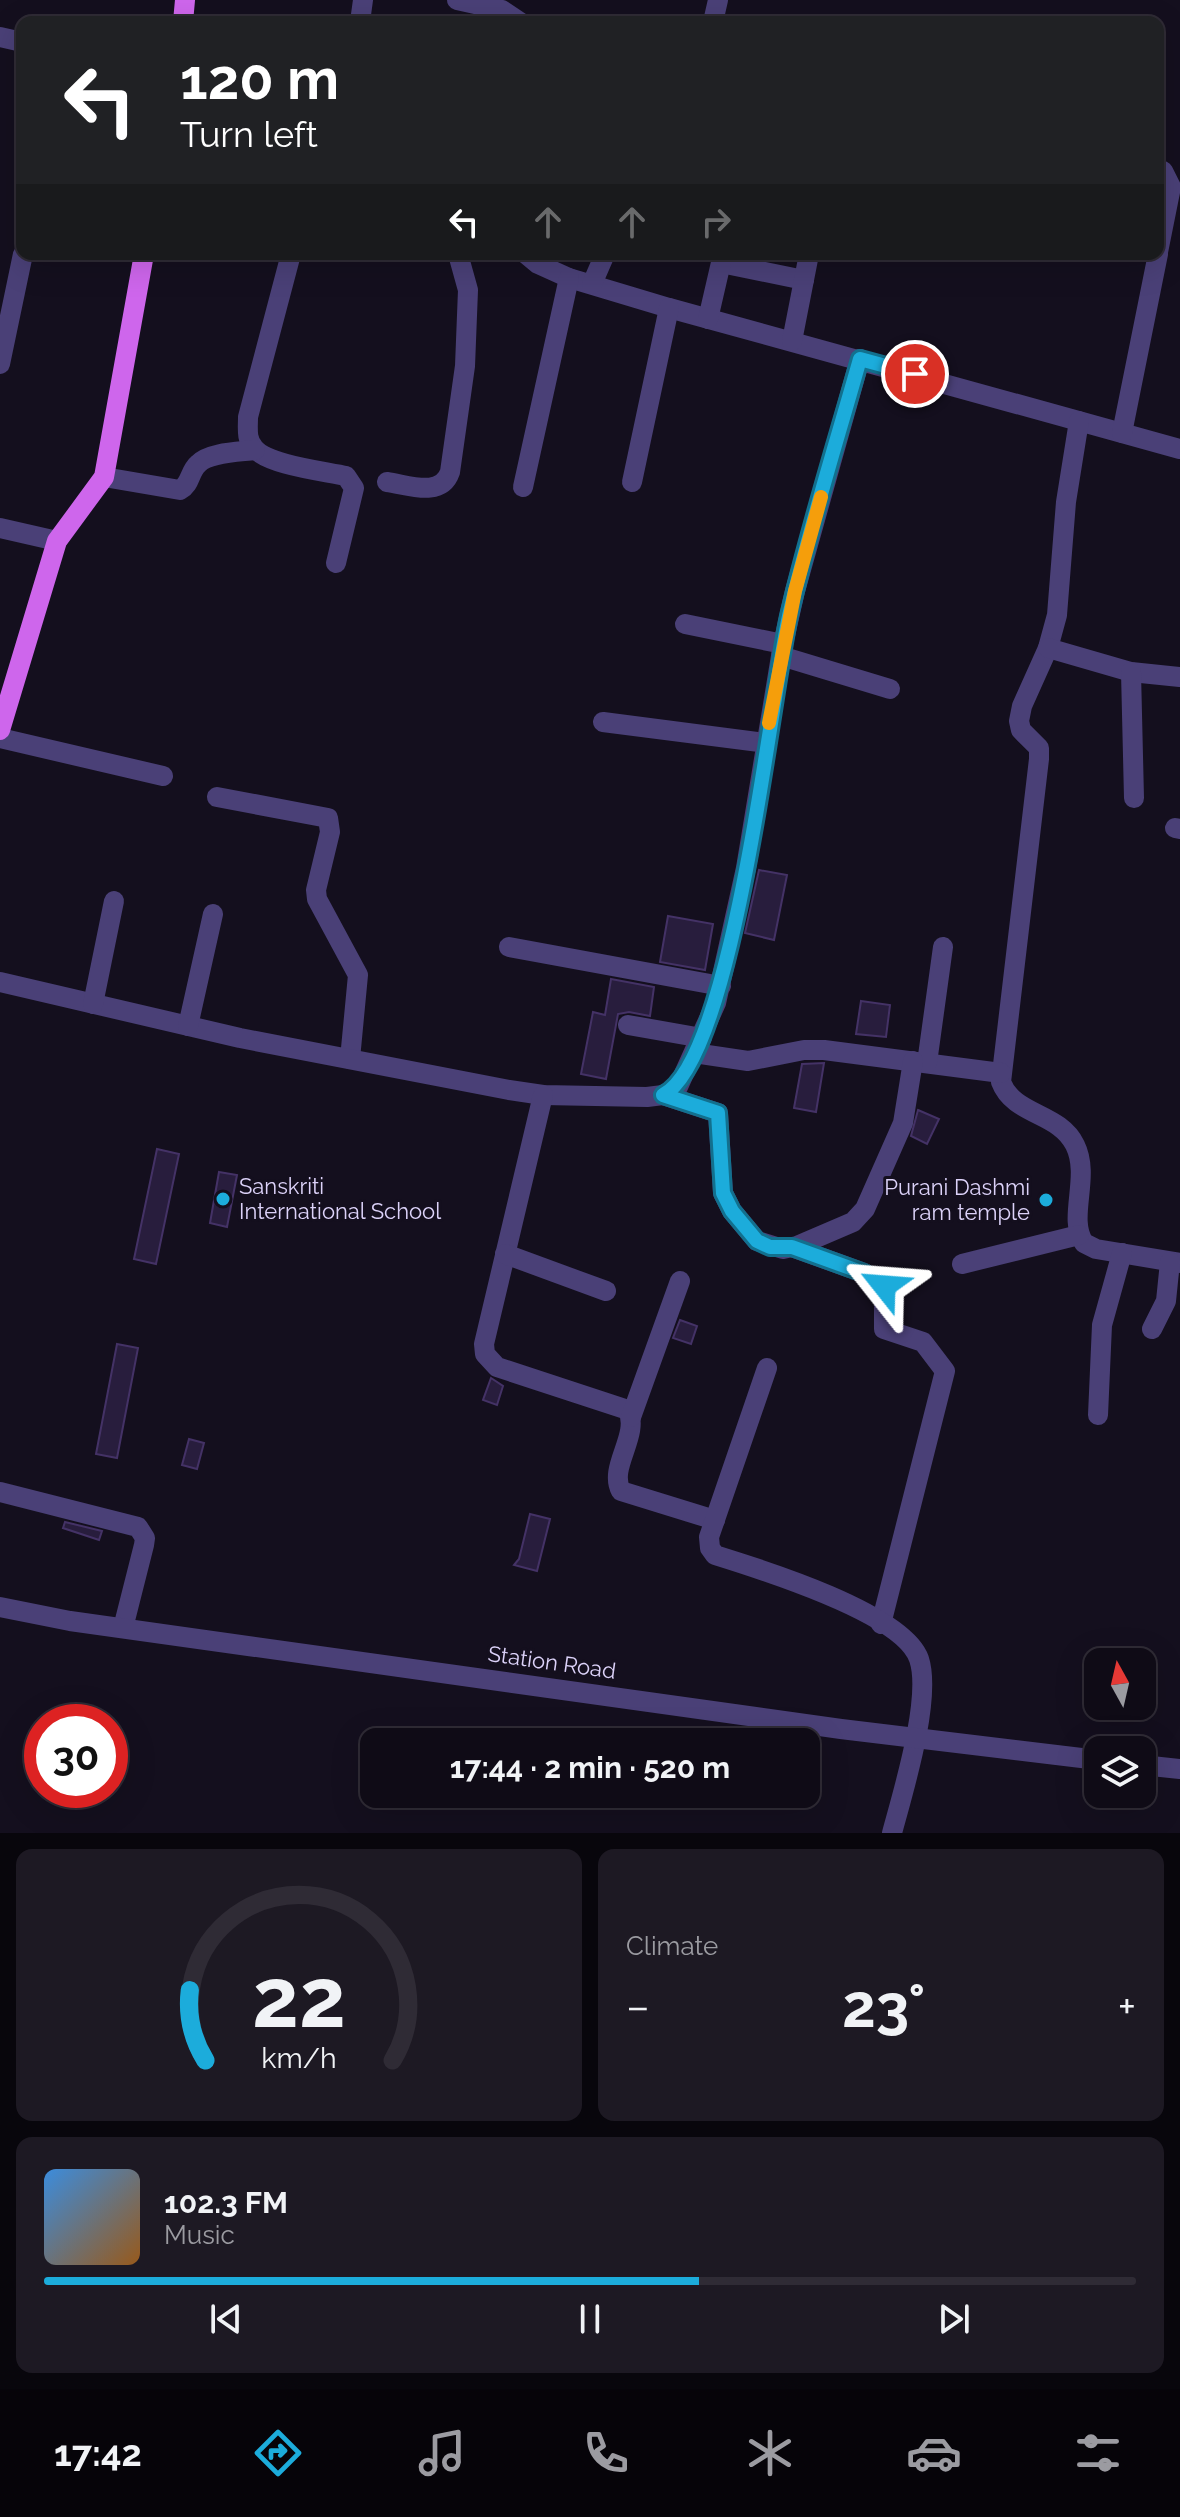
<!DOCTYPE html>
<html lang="en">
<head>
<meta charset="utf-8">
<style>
	:root { --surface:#0f0b16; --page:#1d1923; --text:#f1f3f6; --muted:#9b9ba1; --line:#2f2b35; --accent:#1cacdb }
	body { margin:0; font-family:Raleway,sans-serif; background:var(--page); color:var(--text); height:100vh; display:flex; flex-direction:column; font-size:30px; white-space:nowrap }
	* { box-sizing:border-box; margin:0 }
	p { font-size:26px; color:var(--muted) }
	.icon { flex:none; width:44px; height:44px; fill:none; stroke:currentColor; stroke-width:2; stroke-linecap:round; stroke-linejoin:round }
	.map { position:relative; height:1833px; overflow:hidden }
	.sheet { display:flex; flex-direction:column; gap:16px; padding:16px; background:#08060c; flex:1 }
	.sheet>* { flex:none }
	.guide { position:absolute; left:16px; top:16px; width:1148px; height:244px; border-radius:16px; box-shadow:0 8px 32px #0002,0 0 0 2px var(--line); background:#202124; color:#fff; overflow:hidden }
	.needle { width:52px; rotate:352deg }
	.controls { position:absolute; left:1084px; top:1648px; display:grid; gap:16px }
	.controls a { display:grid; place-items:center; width:72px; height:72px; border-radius:16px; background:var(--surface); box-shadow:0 8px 32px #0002,0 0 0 2px var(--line); font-size:40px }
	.speed { position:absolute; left:24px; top:1704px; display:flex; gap:16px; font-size:40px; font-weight:700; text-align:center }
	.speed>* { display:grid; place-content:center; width:104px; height:104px; border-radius:50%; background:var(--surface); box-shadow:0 8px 32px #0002,0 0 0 2px var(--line); line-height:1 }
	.speed .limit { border:12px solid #d22; background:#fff; color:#111 }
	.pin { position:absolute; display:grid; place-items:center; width:68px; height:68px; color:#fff; margin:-34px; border:4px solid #fff; border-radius:50%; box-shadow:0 2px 8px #0007 }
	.me { position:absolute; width:88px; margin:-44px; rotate:298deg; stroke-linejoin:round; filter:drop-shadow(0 0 6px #0008) }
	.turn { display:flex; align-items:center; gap:28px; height:168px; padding:0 32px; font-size:36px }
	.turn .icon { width:104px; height:104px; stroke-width:2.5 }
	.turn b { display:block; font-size:56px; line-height:68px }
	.lanes { display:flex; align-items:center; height:76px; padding:0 32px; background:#0003; justify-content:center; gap:40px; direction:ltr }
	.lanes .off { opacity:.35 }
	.big { font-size:60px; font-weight:700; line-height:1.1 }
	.sheet .widget { flex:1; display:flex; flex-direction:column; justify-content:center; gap:12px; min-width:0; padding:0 28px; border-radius:16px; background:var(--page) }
	.sheet .dial { align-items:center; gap:0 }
	.dial svg { height:208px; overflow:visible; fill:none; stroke:var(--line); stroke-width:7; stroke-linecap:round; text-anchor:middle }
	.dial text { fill:var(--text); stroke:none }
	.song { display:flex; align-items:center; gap:24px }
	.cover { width:96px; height:96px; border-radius:12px; background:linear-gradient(135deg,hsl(210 70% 55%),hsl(30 70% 35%)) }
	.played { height:8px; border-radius:4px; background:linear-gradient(90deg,var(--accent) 60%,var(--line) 60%) }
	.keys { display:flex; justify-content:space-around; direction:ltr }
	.heat { display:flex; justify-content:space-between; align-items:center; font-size:44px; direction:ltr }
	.sheet .tiles { flex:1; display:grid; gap:16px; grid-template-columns:1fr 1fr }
	.widget:last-child { grid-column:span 2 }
	.trip { position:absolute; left:360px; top:1728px; width:460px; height:80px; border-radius:16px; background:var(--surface); box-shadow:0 8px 32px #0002,0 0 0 2px var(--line); font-weight:700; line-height:80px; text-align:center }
	.tabs { display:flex; height:128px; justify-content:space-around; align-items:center; background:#060409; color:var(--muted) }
	.tabs .icon { width:56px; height:56px }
	.tabs .on { color:var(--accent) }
	.tabs b { font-size:36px; color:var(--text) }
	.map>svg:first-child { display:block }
	.building { fill:#281d3d; stroke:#443266; stroke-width:2 }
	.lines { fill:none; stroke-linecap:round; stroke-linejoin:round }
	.minor { stroke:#4a4077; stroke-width:20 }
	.major { stroke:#ce66ec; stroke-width:20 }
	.route-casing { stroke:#12708e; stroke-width:20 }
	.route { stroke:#1cacdb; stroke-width:14 }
	.slow { stroke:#f59e0b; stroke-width:14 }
	.poi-dot { fill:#1cacdb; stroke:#140f1e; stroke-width:3 }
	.labels { text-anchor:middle; stroke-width:6; stroke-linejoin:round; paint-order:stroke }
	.poi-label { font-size:22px; fill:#dcd2f9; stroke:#140f1e; text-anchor:start }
	.street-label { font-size:22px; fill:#dcd2f9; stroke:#140f1e }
</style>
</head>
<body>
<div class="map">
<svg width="1180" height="1833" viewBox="0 0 1180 1833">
	<rect width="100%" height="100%" fill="#140f1e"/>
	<g class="building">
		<path d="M759,870L787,875L774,940L745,933Z"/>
		<path d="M668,916L713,924L705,970L660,962Z"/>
		<path d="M611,979L654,987L650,1016L629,1012L618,1014L606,1079L581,1074L593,1012L605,1015Z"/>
		<path d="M861,1001L890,1005L886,1037L856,1034Z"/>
		<path d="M824,1063L816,1112L794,1108L802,1064Z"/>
		<path d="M918,1110L939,1119L927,1144L911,1136Z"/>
		<path d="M157,1149L179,1154L156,1264L134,1259Z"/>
		<path d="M219,1172L237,1175L227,1227L210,1223Z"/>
		<path d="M680,1320L697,1326L691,1344L673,1338Z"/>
		<path d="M117,1344L138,1348L117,1458L96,1454Z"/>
		<path d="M491,1378L503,1386L497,1405L483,1400Z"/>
		<path d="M189,1439L204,1443L197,1469L182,1465Z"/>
		<path d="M530,1514L550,1519L537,1571L514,1565L519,1559Z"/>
		<path d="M65,1522L102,1531L99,1540L63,1528Z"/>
	</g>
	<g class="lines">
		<g class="minor">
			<path d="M457,0L502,10L520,22"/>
			<path d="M360,22L363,0"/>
			<path d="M713,22L718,0"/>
			<path d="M0,37L22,42"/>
			<path d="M1158,169L1163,171L1171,187L1158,252"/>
			<path d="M291,254L248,417C248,429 246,439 254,448C268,465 324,471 346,476L354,488L336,563"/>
			<path d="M526,254L538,264L569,278L669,308L1180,449"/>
			<path d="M721,263L804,280"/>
			<path d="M592,284L605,254"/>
			<path d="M708,319L723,254"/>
			<path d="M792,341L809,254"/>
			<path d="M0,364L23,254"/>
			<path d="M1079,421L1066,502L1057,615L1048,648L1022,706L1019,721L1021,730L1039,748V759L1001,1082C1014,1116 1059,1112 1075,1145C1091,1177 1067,1218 1084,1243L1096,1249L1180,1263"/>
			<path d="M1122,433L1158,254"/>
			<path d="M104,477L180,490C191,484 189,472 198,464C209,452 240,452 255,450"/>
			<path d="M387,482C409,485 441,498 450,472L465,366L468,290L458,254"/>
			<path d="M632,482L669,308"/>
			<path d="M523,487L569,278"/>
			<path d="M0,528L57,541"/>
			<path d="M685,624L783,644"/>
			<path d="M1048,648L1131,672L1180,677"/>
			<path d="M781,656L890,689"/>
			<path d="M1131,672L1134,798"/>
			<path d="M603,722L766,743"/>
			<path d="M0,738L163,776"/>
			<path d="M217,797L328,818L330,832L316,890L317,899L358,975L350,1059"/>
			<path d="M1175,828L1180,829"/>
			<path d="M509,947L721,986"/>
			<path d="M0,982L240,1038L509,1090L543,1095L647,1097L663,1095L678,1087L716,1003L746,868L783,644L795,591L860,359"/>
			<path d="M93,1004L114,901"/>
			<path d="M628,1025L702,1038"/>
			<path d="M188,1026L213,914"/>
			<path d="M694,1053L748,1061L804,1050H824L1001,1073"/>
			<path d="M927,1063L943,947"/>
			<path d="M543,1095L484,1344L485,1354L497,1367L628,1410C640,1436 608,1467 621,1491L715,1520"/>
			<path d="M663,1095L718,1113L723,1193L732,1211L757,1241L783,1249L797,1246L853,1222L865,1209L903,1123L913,1061"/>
			<path d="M792,1247L864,1273L884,1286V1329L923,1342L945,1371L881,1624"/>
			<path d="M505,1254L606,1291"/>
			<path d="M962,1264L1079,1235"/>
			<path d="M1152,1329L1166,1301L1170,1262"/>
			<path d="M767,1368L709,1537L710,1548L715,1555C760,1569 903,1613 919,1659C932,1698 903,1792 892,1833"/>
			<path d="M1098,1415L1102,1325L1122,1253"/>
			<path d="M631,1417L680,1281"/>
			<path d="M0,1492L138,1527L145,1538L144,1545L123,1628"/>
			<path d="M0,1607L70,1621L841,1729L1098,1760"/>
			<path d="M1142,1765L1180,1769"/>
		</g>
		<g class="major">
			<path d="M183,22L185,0"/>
			<path d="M0,730L57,541L104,477L144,254"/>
		</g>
	</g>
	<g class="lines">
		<defs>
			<path id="route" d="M884,1286L864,1273L792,1247H770L757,1241L732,1211L723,1193L718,1113L663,1095C733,1059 770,703 789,616C809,529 836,444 860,359L915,374"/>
		</defs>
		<use href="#route" class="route-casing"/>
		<use href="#route" class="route"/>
		<path class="slow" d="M769,723L795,591L821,497"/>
	</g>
	<g class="poi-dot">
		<circle cx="223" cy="1199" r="8"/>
		<circle cx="1046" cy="1200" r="8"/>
	</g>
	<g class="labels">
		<g class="poi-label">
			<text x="239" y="1194">Sanskriti<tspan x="239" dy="25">International School</tspan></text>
			<text x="1030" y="1195" text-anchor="end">Purani Dashmi<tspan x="1030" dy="25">ram temple</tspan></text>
		</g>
		<g class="street-label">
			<text transform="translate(552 1662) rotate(8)" y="8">Station Road</text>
		</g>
	</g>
</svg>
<div class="controls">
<a><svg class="needle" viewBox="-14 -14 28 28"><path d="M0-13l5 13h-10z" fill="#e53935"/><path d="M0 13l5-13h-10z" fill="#9b9ba1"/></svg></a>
<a><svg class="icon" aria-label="layers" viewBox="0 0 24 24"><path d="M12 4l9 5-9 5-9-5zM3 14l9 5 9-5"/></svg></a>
</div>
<div class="speed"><div class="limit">30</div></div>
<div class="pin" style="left:915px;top:374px;background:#d93025"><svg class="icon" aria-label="arrive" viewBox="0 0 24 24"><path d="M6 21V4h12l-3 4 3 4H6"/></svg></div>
<svg class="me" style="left:884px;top:1286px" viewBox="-20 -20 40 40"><path d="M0-17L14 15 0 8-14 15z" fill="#1cacdb" stroke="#fff" stroke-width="4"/></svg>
<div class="trip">17:44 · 2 min · 520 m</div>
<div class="guide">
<div class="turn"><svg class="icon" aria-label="left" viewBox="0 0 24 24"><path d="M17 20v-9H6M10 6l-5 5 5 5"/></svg><div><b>120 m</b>Turn left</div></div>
<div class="lanes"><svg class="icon" aria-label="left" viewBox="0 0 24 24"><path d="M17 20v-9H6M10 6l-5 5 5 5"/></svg><svg class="icon off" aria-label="ahead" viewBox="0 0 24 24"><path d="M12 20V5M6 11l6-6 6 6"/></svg><svg class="icon off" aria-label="ahead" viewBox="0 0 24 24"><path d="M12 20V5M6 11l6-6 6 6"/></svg><svg class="icon off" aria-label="right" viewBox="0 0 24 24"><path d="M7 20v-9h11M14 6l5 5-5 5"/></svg></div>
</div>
</div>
<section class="sheet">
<div class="tiles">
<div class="widget dial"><svg viewBox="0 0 100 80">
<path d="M14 69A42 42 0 1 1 86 69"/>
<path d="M14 69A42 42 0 0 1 8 42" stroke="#1cacdb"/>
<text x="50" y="56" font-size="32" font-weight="700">22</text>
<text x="50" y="72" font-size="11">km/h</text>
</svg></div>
<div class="widget"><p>Climate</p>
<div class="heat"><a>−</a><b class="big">23°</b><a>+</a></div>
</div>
<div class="widget">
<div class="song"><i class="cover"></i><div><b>102.3 FM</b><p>Music</p></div></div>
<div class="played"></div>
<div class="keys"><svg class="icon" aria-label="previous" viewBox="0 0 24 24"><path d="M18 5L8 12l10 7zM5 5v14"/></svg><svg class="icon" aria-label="pause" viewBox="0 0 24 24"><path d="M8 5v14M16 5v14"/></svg><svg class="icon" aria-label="next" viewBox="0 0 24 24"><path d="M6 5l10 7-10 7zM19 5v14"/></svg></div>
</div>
</div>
</section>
<nav class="tabs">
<b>17:42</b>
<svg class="icon on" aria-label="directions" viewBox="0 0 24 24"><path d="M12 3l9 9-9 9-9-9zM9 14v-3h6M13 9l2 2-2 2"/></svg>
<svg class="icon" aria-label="music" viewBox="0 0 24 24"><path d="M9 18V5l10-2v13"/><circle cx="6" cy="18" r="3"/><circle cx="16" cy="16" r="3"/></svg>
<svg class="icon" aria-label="phone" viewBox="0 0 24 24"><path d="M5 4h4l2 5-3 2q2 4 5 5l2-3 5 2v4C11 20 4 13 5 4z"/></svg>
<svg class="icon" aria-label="climate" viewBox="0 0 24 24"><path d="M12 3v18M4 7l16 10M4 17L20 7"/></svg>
<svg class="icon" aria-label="car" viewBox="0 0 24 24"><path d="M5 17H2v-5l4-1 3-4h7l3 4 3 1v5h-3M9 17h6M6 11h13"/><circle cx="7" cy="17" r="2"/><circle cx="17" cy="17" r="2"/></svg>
<svg class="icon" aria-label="filters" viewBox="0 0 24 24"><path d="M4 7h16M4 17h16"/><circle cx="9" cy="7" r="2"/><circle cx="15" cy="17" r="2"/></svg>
</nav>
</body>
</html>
